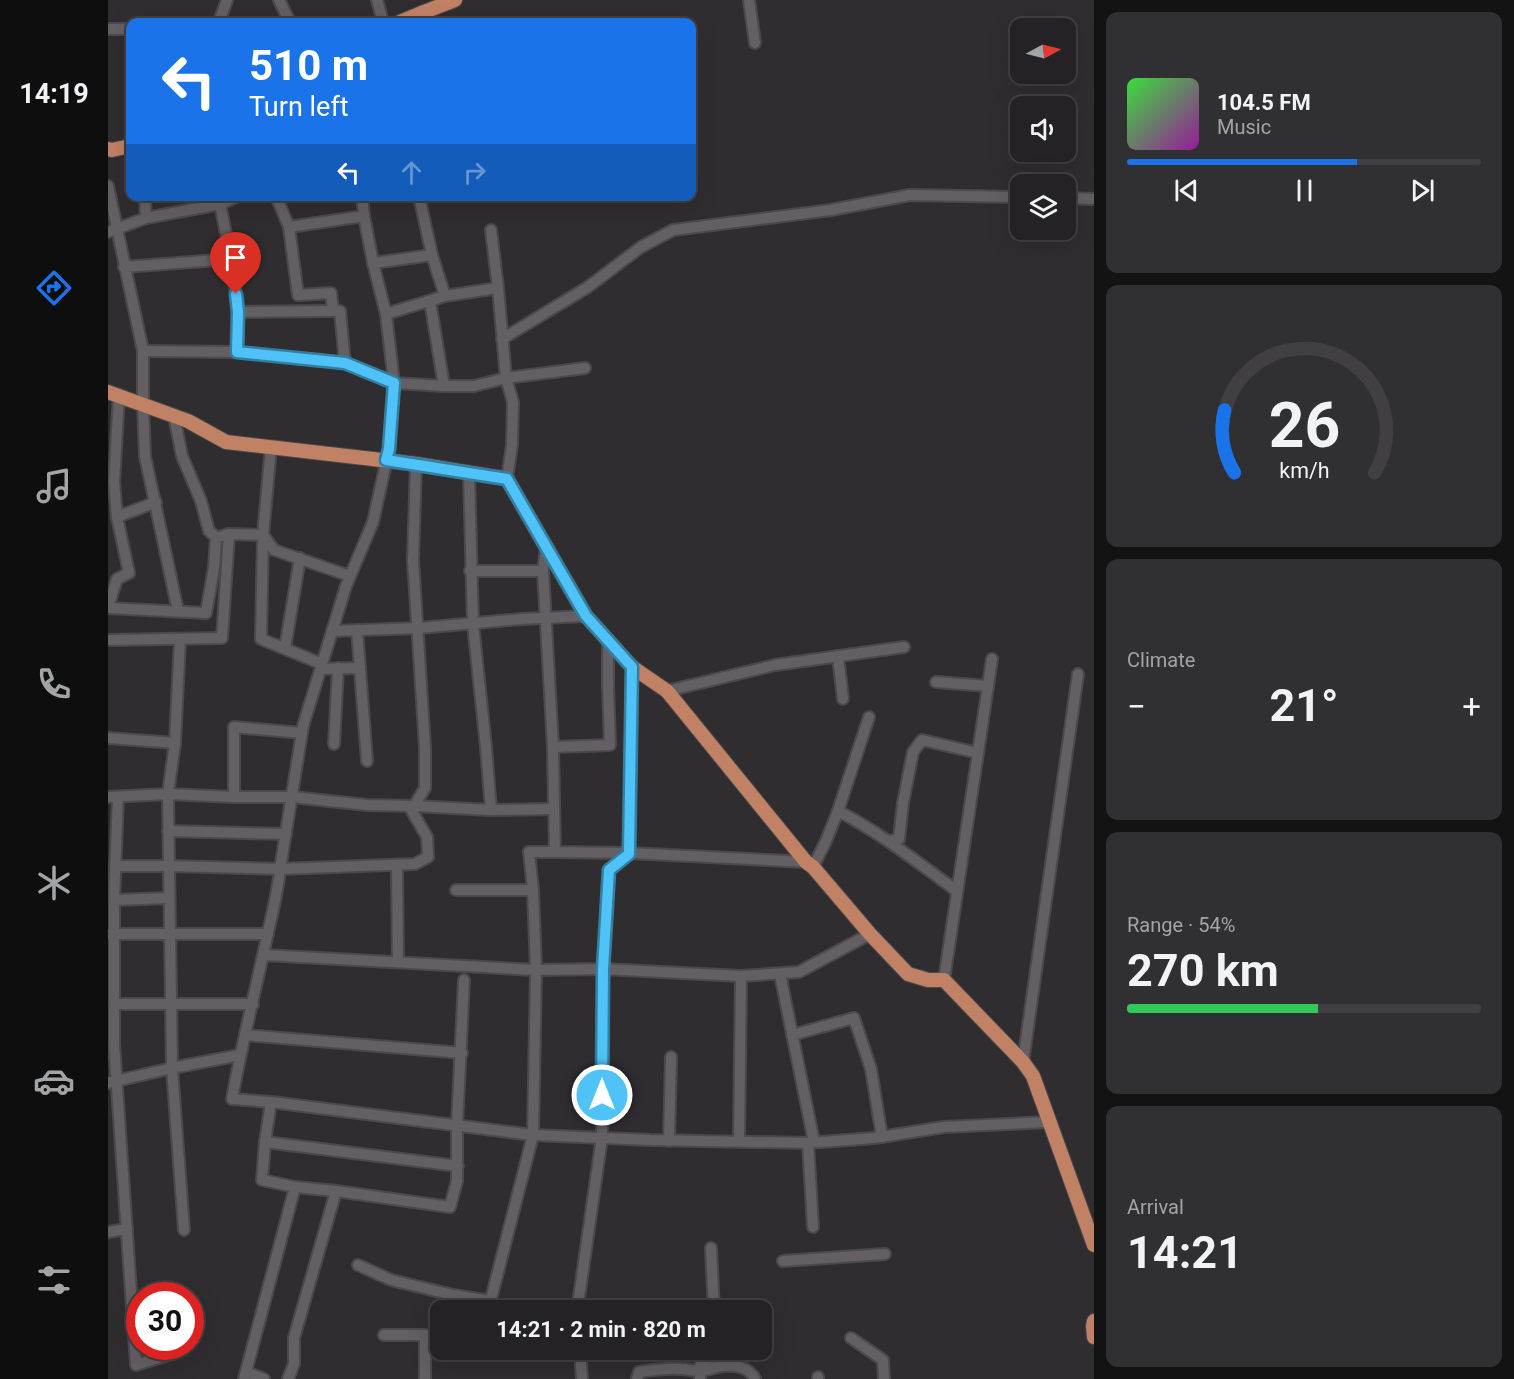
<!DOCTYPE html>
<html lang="en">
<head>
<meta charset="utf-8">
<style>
	:root { --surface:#242224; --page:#302f31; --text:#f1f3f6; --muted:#a3a4a6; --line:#413f41; --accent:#1a73e8 }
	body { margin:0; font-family:Roboto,sans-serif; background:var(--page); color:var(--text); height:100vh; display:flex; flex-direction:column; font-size:22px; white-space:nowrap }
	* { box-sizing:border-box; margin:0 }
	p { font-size:20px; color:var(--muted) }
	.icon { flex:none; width:33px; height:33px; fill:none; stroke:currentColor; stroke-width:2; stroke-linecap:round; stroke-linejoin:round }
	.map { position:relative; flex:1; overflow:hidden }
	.details { display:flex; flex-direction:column; gap:12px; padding:12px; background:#141314; width:420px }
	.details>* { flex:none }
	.banner { position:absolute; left:18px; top:18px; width:570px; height:183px; border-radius:12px; box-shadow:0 6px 24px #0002,0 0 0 2px var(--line); background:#1a73e8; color:#fff; overflow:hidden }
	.needle { width:39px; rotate:83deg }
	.tools { position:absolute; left:902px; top:18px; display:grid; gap:12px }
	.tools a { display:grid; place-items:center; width:66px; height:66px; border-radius:12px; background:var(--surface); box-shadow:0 6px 24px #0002,0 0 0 2px var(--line); font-size:30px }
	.speed { position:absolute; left:18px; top:1282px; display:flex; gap:12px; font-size:30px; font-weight:700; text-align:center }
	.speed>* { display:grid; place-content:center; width:78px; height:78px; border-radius:50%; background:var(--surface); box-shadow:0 6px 24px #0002,0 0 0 2px var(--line); line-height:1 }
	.speed .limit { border:9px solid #d22; background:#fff; color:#111 }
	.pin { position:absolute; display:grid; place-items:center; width:51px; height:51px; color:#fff; margin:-62px -26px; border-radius:50% 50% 50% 0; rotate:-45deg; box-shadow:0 0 6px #0007 }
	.pin .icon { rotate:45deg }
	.me { position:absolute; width:66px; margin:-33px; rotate:0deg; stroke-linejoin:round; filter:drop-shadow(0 0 4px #0008) }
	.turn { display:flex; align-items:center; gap:21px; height:126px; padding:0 24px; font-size:27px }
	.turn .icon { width:78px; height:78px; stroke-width:2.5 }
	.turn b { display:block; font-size:42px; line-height:51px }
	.lanes { display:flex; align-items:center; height:57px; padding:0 24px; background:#0003; justify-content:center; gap:30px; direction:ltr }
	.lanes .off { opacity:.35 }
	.big { font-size:45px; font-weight:700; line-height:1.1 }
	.details .widget { flex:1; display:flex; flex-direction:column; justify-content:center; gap:9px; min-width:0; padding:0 21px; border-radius:12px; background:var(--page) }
	.details .dial { align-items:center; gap:0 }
	.dial svg { height:156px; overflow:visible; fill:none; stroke:var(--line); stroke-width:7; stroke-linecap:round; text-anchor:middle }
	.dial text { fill:var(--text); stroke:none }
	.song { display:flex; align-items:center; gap:18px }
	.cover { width:72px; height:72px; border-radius:9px; background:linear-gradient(135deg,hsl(120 70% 55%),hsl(300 70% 35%)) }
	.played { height:6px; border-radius:3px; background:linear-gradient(90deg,var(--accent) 65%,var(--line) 65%) }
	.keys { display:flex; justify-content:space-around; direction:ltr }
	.heat { display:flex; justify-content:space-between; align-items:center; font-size:33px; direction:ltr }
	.charge { height:9px; border-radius:4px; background:linear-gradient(90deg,#34c759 54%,var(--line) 0) }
	.trip { position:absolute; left:322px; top:1300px; width:342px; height:60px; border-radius:12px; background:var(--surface); box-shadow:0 6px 24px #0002,0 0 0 2px var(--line); font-weight:700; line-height:60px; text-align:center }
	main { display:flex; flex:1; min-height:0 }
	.dock { display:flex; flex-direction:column; width:108px; justify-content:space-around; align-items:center; background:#0e0e0e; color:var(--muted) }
	.dock .icon { width:42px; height:42px }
	.dock .on { color:var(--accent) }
	.dock b { font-size:27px; color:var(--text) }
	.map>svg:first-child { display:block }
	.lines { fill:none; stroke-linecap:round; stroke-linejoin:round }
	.minor-casing { stroke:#4b494b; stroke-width:14 }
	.major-casing { stroke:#4b494b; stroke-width:16 }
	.minor { stroke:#635f63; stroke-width:10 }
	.major { stroke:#c18165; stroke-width:14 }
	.route-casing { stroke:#337fa1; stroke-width:15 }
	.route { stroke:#4fc3f7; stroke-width:10 }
</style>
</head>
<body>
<main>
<nav class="dock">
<b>14:19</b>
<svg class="icon on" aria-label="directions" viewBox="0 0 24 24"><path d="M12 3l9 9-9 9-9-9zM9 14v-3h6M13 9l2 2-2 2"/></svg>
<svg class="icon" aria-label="music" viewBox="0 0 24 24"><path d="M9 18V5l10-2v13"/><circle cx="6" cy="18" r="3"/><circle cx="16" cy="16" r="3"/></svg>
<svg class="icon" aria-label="phone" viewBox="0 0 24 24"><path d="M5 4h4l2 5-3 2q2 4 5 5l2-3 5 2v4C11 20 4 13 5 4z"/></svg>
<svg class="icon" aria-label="climate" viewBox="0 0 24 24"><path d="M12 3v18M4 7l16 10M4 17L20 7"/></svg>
<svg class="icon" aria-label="car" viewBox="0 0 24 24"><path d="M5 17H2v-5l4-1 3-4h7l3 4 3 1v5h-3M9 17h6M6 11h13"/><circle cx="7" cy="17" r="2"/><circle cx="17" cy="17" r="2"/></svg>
<svg class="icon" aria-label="filters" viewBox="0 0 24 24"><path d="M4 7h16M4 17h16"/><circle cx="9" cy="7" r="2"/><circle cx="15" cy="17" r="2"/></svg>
</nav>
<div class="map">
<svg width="986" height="1379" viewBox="0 0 986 1379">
	<rect width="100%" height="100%" fill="#302d30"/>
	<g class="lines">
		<defs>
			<g id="minor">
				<path d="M171,0L182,22"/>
				<path d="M269,0L275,22"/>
				<path d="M641,0L647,43"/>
				<path d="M111,22L119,0"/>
				<path d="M0,29H22"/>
				<path d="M0,186L35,351V404L37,456L70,611"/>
				<path d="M37,196L38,218"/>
				<path d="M168,196L181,227L190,295L223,293L225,311H232L237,363"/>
				<path d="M254,196L256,216L265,263L278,314L286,383L281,449L265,522L238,586L195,726L172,869C170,890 165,911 160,932C148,988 134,1043 124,1099L163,1102L425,1135L543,1140L700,1143L766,1138L836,1127L941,1122"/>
				<path d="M957,198L986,199"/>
				<path d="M112,204L123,259L130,312L129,352"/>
				<path d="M181,227L256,216"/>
				<path d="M383,230L390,288L398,378L405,402L404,445L399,479"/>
				<path d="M0,232L38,218L112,204L130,196"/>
				<path d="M265,263L324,255"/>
				<path d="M16,267L123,259"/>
				<path d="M337,296L390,288"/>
				<path d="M322,301L336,386"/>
				<path d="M130,312L225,311"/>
				<path d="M278,314L337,296L324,255L311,196"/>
				<path d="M394,339L480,287L533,247L565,230L723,210L802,195L912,197"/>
				<path d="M35,351L129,352L237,363L286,383L336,386H366L398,378L477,368"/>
				<path d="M163,447L155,535L153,639L214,664"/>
				<path d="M361,474L365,624L378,747L383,810L446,809"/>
				<path d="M9,517L48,502"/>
				<path d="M114,536L121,534L155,535L166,550L242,576"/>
				<path d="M362,571H435"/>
				<path d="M0,607L9,579L21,573L9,517L6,482L11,395"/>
				<path d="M0,608L98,613L106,568L108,537L101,531L93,501L74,456L66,416"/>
				<path d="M249,630L259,761"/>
				<path d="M224,631L311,628L414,619L478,616"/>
				<path d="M0,640L114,638L121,534"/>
				<path d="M177,648L192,558"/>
				<path d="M730,656L735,699"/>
				<path d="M524,667L521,853L698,862"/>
				<path d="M213,669L252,668"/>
				<path d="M828,682L880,686"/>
				<path d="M559,691L667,665L796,647"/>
				<path d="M0,738L67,743L60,794L64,1068L76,1230"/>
				<path d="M67,743L72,639"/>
				<path d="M226,744L230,668"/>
				<path d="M445,747L502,745L500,685V642"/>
				<path d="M0,797L60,794L126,797H184L259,805L306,806L317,788V748L305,560L308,464"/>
				<path d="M10,797L6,900V1044L28,1365L70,1352"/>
				<path d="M126,797V727L194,733"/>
				<path d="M306,806L383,810"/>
				<path d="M730,811L761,717"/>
				<path d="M60,831L178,834"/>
				<path d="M781,841L791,839L795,803L805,752L814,740L870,753"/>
				<path d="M289,865L290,962"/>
				<path d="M7,866H61L172,869L307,864L320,857L319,837L301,806"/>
				<path d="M705,867L718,841L730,811C773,833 810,863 849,891"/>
				<path d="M348,890H425"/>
				<path d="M6,900L61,898"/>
				<path d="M1,934H160"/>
				<path d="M156,955L428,970L495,969L501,870L521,853L447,852L445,747L435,571L438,548"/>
				<path d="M672,974L706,1142"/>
				<path d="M836,980L884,659"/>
				<path d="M6,1004H145"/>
				<path d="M137,1035L354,1053"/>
				<path d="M684,1035L746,1018L763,1069L774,1137"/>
				<path d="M915,1062L970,674"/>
				<path d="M0,1083L64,1068L132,1055"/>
				<path d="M163,1102L157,1142L154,1180L187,1187L228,1191L342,1207L349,1181V1125L356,980"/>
				<path d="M561,1141L563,1057"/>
				<path d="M631,1141L633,976"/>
				<path d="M157,1142L350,1166"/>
				<path d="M700,1143L705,1227"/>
				<path d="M0,1232L19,1229"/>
				<path d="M603,1248L606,1311"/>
				<path d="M675,1261L777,1254"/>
				<path d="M250,1265L283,1280L345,1295L383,1301"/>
				<path d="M380,1311L425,1135L428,970L425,890L421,852H447"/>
				<path d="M469,1311L494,1137L495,969L633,976L691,972L762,934"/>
				<path d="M276,1335H317V1379"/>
				<path d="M743,1338L775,1360L776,1379"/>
				<path d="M472,1350L474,1379"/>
				<path d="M138,1372L156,1379"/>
				<path d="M710,1377V1379"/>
				<path d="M136,1379L187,1187"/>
				<path d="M180,1379L186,1364V1338L228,1191"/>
				<path d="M529,1379L531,1372C545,1370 558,1368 573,1369C579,1369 585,1371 592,1371C598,1371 604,1368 610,1367C623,1364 641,1366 647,1379"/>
				<path d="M592,1379V1366L594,1361L607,1357V1350"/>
			</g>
			<g id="major">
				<path d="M292,22L316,12L347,0"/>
				<path d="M0,149L4,150L22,146"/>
				<path d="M0,392L80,421L118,442L308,464L399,479L478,616L524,667L559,691L698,862L705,867L762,934L800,974L820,980H836L915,1062L925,1076L986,1245"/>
				<path d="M986,1321L985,1326L986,1337"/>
			</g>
		</defs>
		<use href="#minor" class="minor-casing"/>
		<use href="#major" class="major-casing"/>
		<use href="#minor" class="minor"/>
		<use href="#major" class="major"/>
	</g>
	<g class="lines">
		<defs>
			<path id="route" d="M128,294L130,312L129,352L237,363L286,383L281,449L278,460L399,479L478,616L524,667L521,854L501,870L495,969L494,1095"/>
		</defs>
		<use href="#route" class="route-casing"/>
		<use href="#route" class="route"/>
	</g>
</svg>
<div class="tools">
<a><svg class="needle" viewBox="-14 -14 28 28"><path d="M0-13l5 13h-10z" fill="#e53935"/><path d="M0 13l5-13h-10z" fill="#a3a4a6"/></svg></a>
<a><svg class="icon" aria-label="sound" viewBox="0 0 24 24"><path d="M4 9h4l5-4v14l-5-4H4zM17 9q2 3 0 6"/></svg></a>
<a><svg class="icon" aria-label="layers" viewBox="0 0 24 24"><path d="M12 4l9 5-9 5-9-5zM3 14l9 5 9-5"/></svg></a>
</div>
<div class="speed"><div class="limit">30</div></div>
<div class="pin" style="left:128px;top:294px;background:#d93025"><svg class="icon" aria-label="arrive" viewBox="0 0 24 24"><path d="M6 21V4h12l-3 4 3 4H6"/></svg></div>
<svg class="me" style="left:494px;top:1095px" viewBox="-20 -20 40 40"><circle r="17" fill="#4fc3f7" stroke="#fff" stroke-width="3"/><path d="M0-11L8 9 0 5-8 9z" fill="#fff"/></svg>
<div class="trip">14:21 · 2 min · 820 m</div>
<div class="banner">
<div class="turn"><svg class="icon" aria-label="left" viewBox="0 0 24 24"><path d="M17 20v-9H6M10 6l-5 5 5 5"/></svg><div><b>510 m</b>Turn left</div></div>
<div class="lanes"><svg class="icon" aria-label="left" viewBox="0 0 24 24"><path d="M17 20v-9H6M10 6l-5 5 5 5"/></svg><svg class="icon off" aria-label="ahead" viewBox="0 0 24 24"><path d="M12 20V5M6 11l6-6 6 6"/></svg><svg class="icon off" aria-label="right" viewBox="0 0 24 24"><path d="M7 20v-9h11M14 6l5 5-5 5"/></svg></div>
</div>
</div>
<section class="details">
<div class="widget">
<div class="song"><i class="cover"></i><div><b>104.5 FM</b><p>Music</p></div></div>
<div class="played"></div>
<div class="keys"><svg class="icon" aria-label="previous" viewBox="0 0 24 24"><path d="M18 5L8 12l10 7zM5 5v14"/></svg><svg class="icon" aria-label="pause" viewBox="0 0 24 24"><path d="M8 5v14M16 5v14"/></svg><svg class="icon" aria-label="next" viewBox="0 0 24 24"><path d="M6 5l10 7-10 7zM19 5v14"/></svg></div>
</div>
<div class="widget dial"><svg viewBox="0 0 100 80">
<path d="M14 69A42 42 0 1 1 86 69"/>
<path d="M14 69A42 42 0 0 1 9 37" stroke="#1a73e8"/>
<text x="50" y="56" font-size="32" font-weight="700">26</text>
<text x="50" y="72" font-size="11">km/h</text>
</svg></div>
<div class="widget"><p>Climate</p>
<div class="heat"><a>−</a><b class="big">21°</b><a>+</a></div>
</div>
<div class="widget"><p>Range · 54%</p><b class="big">270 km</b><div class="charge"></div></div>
<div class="widget"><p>Arrival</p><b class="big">14:21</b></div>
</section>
</main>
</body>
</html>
